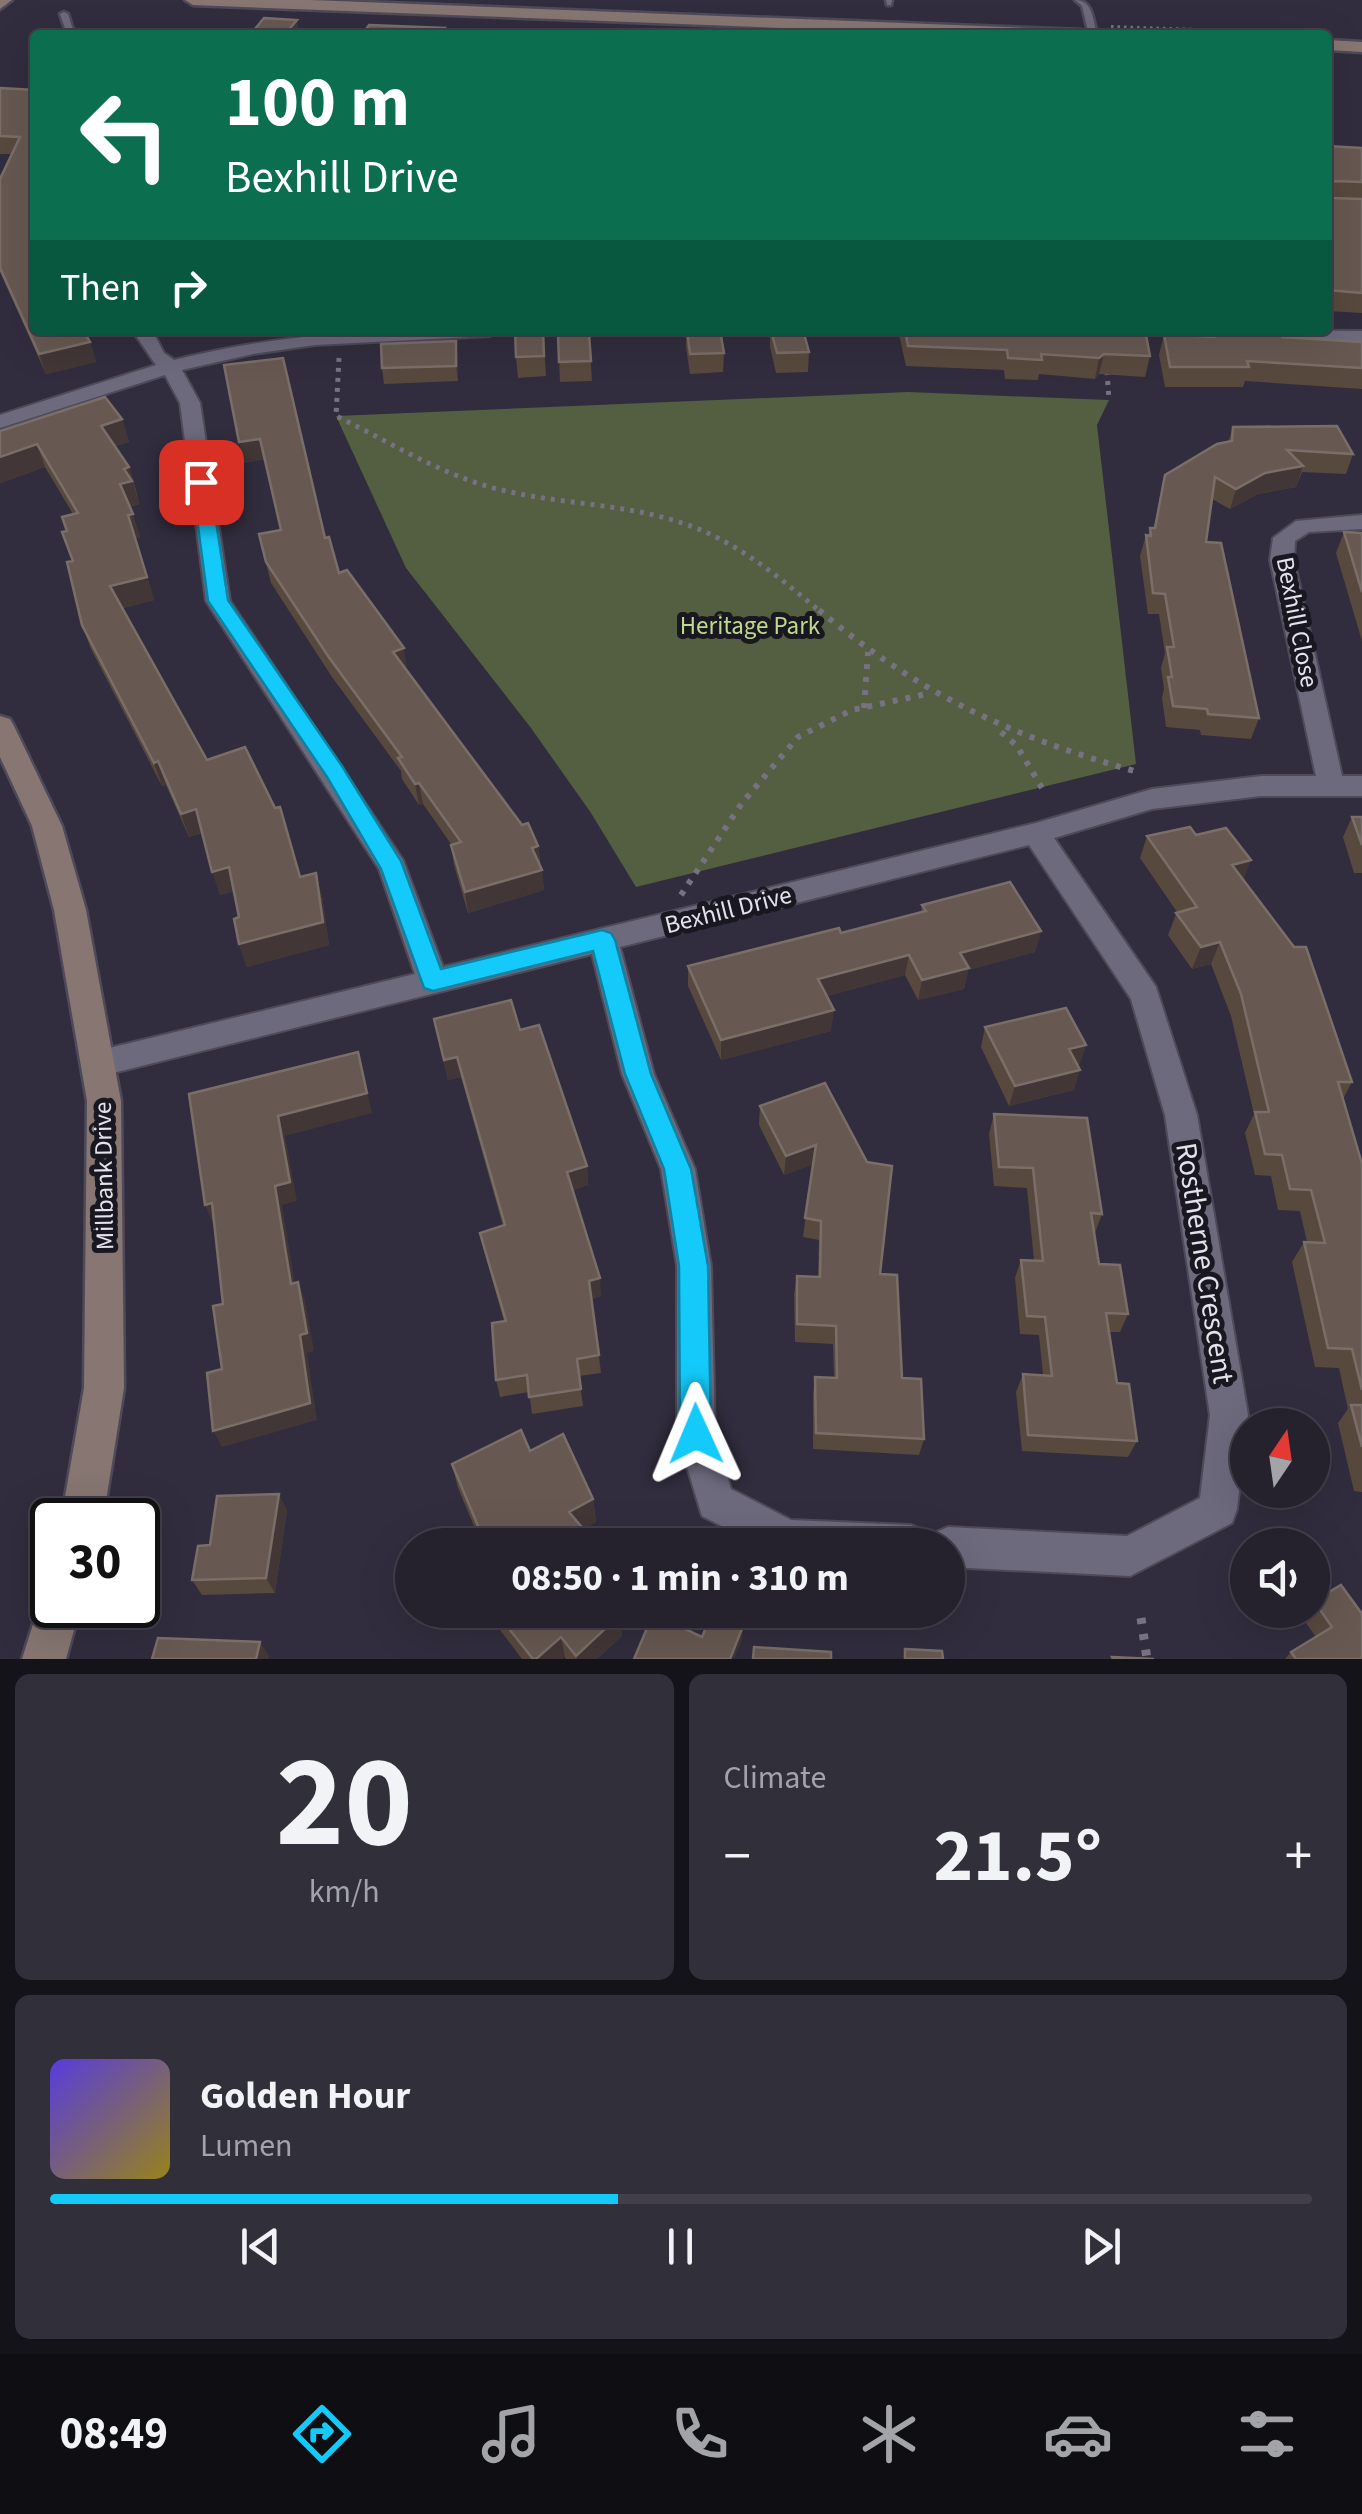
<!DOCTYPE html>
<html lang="en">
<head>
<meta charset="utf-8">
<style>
	:root { --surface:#25222e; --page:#312f3a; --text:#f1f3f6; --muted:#a3a4aa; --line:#423f4a; --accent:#13cafb }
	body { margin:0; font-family:"Source Sans 3",sans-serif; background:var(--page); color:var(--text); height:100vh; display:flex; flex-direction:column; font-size:38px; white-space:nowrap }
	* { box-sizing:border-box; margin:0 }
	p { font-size:32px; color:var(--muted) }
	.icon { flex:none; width:55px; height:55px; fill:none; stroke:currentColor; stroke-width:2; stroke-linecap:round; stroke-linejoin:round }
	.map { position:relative; height:1659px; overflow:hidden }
	.drawer { display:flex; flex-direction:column; gap:15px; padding:15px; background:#141319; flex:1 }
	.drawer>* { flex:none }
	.hud { position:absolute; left:30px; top:30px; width:1302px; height:305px; border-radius:10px; box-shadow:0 10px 40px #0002,0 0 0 2px var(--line); background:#0b6e4f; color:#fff; overflow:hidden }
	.needle { width:65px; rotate:13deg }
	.tools { position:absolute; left:1230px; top:1408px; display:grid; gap:20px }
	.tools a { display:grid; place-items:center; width:100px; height:100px; border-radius:50%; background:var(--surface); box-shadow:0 10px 40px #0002,0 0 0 2px var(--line); font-size:50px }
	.speed { position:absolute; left:30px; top:1498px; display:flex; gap:20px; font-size:50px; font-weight:700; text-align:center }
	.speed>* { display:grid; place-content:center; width:130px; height:130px; border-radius:50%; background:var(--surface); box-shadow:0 10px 40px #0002,0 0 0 2px var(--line); line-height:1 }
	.speed .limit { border:5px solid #111; border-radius:15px; background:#fff; color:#111 }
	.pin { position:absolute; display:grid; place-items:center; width:85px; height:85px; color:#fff; margin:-42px; border-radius:20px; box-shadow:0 5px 15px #0006 }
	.me { position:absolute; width:110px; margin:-55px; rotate:359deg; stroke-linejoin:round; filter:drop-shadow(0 0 8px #0008) }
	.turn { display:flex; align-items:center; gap:35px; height:210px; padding:0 30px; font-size:45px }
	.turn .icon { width:130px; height:130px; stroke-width:2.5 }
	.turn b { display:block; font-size:70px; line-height:85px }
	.then { display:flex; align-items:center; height:95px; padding:0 30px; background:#0003; gap:20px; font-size:38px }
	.big { font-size:75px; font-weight:700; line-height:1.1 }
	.drawer .tile { flex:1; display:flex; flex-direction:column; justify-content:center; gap:15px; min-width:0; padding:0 35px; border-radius:15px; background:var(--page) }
	.drawer .dial { align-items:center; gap:0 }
	.dial b { font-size:130px; line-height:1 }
	.song { display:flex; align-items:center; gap:30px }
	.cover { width:120px; height:120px; border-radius:15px; background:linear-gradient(135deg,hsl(250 70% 55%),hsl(50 70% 35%)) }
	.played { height:10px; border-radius:5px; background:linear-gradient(90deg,var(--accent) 45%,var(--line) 45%) }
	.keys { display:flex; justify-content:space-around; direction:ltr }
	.heat { display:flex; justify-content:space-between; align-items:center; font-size:55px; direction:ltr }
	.drawer .tiles { flex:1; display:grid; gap:15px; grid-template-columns:1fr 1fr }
	.tile:last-child { grid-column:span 2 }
	.trip { position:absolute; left:395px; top:1528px; width:570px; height:100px; border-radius:50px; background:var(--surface); box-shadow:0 10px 40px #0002,0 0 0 2px var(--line); font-weight:700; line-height:100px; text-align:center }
	.tab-bar { display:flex; height:160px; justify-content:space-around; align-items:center; background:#0f0e12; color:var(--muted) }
	.tab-bar .icon { width:70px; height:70px }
	.tab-bar .active { color:var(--accent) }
	.tab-bar b { font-size:45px; color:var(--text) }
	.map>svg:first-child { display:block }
	.green { fill:#545e40 }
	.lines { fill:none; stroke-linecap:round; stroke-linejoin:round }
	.lane-casing { stroke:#4e4a59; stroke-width:5 }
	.street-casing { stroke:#4e4a59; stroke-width:4 }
	.secondary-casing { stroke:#4e4a59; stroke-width:5 }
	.path-far3 { stroke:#767281; stroke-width:4; stroke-dasharray:2.5 4; stroke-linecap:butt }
	.path-far2 { stroke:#767281; stroke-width:5; stroke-dasharray:4 6; stroke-linecap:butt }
	.path-far1 { stroke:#767281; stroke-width:6; stroke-dasharray:5 8; stroke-linecap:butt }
	.path { stroke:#767281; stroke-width:9; stroke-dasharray:6 10; stroke-linecap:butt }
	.lane { fill:#6e6a7e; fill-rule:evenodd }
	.street { fill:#6e6a7e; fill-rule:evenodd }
	.secondary { fill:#877672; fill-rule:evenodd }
	.wall { fill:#58493e }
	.shaded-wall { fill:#423736 }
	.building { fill:#675951; stroke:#7a6e69; stroke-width:2.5 }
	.route { fill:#13cafb; stroke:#0c83a3; stroke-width:2.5 }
	.labels { text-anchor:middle; stroke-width:10; stroke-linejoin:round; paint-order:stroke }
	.street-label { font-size:25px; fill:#e4e2ed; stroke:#19171f }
	.park-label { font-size:25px; fill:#bfd88c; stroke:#19171f }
	.near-street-label { font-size:30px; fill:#e4e2ed; stroke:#19171f }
</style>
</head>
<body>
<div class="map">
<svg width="1362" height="1659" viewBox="0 0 1362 1659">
	<rect width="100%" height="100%" fill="#312d3e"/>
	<path class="green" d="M908,392L1109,400L1097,425L1136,764L636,887L591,813L531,728L406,568L336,416Z"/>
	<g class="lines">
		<defs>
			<g id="lane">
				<path d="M886,0H892L891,5H887Z"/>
				<path d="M1075,0C1093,0 1093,20 1097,35H1089L1082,6Z"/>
				<path d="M64,12L68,14L73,30L89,35L67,34L60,14Z"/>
				<path d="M32,87H35V92L30,90Z"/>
			</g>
			<g id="street">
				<path d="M132,330H152L164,353L174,360C290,331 382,330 500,330L490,336L315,345L253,354L182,370L200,403L230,601L403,860L443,967L1036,823L1152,789L1261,776H1316L1270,560L1273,538L1296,521L1362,515V529L1309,532L1295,541L1294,560L1342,776H1362V796H1261L1152,809L1054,838L1156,987L1197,1115L1248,1415L1237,1509L1232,1523L1130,1576L948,1567V1545H759L702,1516L677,1434V1266L661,1169L622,1074L592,954L97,1077L86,1073L81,1064L86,1055L97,1051L415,974L379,869L206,601L180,403L165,375L0,428V415L156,365ZM1029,845L1131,999L1165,1115L1210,1415L1200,1498L1127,1536L948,1527L934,1533L930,1543L925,1531L911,1525L791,1520L731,1489L715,1434L711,1266L695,1169L654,1074L620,947Z"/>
				<path d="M1216,330L1362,331V343L1226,336Z"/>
			</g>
			<g id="secondary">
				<path d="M0,0H12L0,9Z"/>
				<path d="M185,0H310L1082,30L1090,35H962L193,5Z"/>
				<path d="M1328,40L1362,42V52L1328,50Z"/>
				<path d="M0,716L10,719L14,726L62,826L86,910L121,1101L124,1388L103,1520H61L84,1388L87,1101L54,910L32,826L0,757Z"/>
				<path d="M52,1586V1605H81L66,1659H22L44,1590Z"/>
			</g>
		</defs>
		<use href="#lane" class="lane-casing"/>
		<use href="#street" class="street-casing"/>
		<use href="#secondary" class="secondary-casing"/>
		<path class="path-far3" d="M1111,27L1225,31"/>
		<g class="path-far2">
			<path d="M339,358L336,416C384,439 430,468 480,484C546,505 617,501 682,523C735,540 779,577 822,613"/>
			<path d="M1107,371L1109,400"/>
		</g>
		<g class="path-far1">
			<path d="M819,610C919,694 1012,737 1138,772"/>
			<path d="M864,708L868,652"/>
			<path d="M1001,732L1017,746L1045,793"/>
			<path d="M681,895L742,803L798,737L852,710L931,693"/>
		</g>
		<path class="path" d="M1141,1618L1147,1659"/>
		<use href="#lane" class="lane"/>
		<use href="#street" class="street"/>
		<use href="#secondary" class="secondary"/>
	</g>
	<g class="wall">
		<path d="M0,88L35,90V330L90,342L96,362L46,374L0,272V179L12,154H0Z"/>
		<path d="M1328,146L1362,148V313L1328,311Z"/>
		<path d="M543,330L546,376L518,378L516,357Z"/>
		<path d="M686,330L724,353L723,372L690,374L686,347Z"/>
		<path d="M770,330H803L809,352L808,372L776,373L770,347Z"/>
		<path d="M898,330H1145L1150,356L1145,377L1099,374L1095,379L1039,374L1038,380L1005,379L1004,370L906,366Z"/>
		<path d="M1202,330H1280L1282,337L1362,342V389L1245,381L1243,387H1165L1159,355L1164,334L1204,336Z"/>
		<path d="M589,334L592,381L560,382L558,335Z"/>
		<path d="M458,357V381L384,384L382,368Z"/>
		<path d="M224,365L325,538L339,573L406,670L538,846L544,890L468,913L454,865L451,844L423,804L419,805L402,779L401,771L332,677L271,583L259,534L281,530L265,459L244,463Z"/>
		<path d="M122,419L129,442L115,446L129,467L136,490L139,504L130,507L140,537L136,538L154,600L123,608L207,760L300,877L322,896L329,945L247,967L239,944V917L234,891L220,895L202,833L189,837L166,785L162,786L91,649L82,625L73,561V514L45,467L0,483V431Z"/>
		<path d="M1233,427L1353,454L1346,474L1302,472L1296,487L1258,494L1230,509L1212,499L1206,542L1259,718L1251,739L1201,735L1200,730L1166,727L1162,698L1164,689L1161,668L1165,653L1159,614H1148L1140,556L1146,535L1148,536L1150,528H1154L1165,475L1228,442Z"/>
		<path d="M1344,532L1362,533V641L1336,553Z"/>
		<path d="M1352,817H1362V873H1354L1343,837Z"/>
		<path d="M1196,835L1251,860L1243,879L1352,1082L1343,1099L1362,1164V1492L1354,1491L1338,1423L1348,1409L1339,1368L1315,1367L1292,1262L1304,1242H1307L1300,1211L1278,1210L1271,1176L1255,1175L1245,1133L1254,1114L1231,1016L1211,964L1192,969L1168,935L1177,912L1140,858L1147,836Z"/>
		<path d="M922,905L1041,931L1035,952L968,970L964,989L918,1000L905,975L827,996L831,1031L721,1060L688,986V966L841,933L921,912Z"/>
		<path d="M434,1019L520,1030L587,1166L588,1185L573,1190L601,1296L592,1299L601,1373L579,1376L583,1406L532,1414L529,1392L500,1397L496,1380L504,1321L484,1251L480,1233L503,1226L461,1077L448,1080Z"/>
		<path d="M985,1027L1086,1045L1079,1065H1078L1074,1090L1009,1106L981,1047Z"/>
		<path d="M825,1083L880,1274L902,1378L924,1439L919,1455L813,1449V1395L815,1377L834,1378L833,1344L795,1342L794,1294L797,1276L818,1277L819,1240L803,1237L813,1164L784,1175L759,1125L760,1106Z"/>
		<path d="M994,1114L1102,1214L1095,1233L1099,1264L1128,1314L1120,1332H1109L1117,1383L1137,1441L1128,1457L1022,1451L1016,1392L1023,1374L1043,1375L1039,1335L1020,1334L1015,1278L1021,1260L1034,1261L1027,1188L994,1186L989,1134Z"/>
		<path d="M530,1451L593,1499L596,1522L583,1529L597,1545H482L458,1488L452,1464Z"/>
		<path d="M287,1510L275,1593L202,1595L192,1580L210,1545Z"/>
		<path d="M1314,1601L1362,1659H1285L1291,1652L1316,1637L1301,1616L1306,1610H1312V1603Z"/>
		<path d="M492,1610H616L622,1636L597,1659H566L565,1657L562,1659H522L497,1626Z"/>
	</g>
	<g class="shaded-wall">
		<path d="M297,20L300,35H284Z"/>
		<path d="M35,195V241L31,227L32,201Z"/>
		<path d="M456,341L458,357V381L456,366Z"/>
		<path d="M90,342L96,362L46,374L39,354Z"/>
		<path d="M1104,354L1099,374L1095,379L1099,358Z"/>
		<path d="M122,419L129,442L108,448L101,426Z"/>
		<path d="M260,439L265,459L244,463L239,442Z"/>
		<path d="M37,444L45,467L0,483V457Z"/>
		<path d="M1303,466L1296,487L1258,494L1230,509L1236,489L1265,473Z"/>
		<path d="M129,467L139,504L128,507L120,484L124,469Z"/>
		<path d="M133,514L140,537L136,538L154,600L118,609L110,586L128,515Z"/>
		<path d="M404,648L407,669L397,673L393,652Z"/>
		<path d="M158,761L166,785L162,786L154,763Z"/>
		<path d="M419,783L423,804L419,805L415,784Z"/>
		<path d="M196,809L204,832L189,837L181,814Z"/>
		<path d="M538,846L540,867L532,848Z"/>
		<path d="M1251,860L1242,882L1232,865Z"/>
		<path d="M229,867L236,891L220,895L212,872Z"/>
		<path d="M542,870L544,890L468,913L465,892Z"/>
		<path d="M316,873L322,896L329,945L247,967L239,944Z"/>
		<path d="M1041,931L1035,952L968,970L964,989L918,1000L922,980L960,953Z"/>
		<path d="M1220,942L1211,964L1192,969L1201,947Z"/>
		<path d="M909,955L905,975L816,999L818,979Z"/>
		<path d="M834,1010L831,1031L721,1060V1040Z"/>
		<path d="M1086,1045L1079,1065L1063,1069L1069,1049Z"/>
		<path d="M358,1052L372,1113L285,1136L297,1201L282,1205L298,1303L291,1284L275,1186L278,1116Z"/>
		<path d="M457,1057L461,1077L448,1080L444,1060Z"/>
		<path d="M1080,1070L1074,1090L1009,1106L1015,1086Z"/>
		<path d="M816,1145L814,1164L784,1175L786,1156Z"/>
		<path d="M587,1166L588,1185L569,1191L567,1172Z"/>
		<path d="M212,1203L220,1222L213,1224L205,1205Z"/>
		<path d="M600,1278L601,1296L591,1300L589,1281Z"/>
		<path d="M298,1282L305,1301L314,1351L307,1353L317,1420L222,1447L213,1431L300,1335Z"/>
		<path d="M279,1494L287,1510L275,1593L266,1578Z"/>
		<path d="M593,1499L596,1522L572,1535L569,1512Z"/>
		<path d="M620,1615L622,1636L597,1659H577L576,1656Z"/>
		<path d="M743,1626L742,1640L734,1659H730Z"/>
		<path d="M561,1637L565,1657L562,1659H536Z"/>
		<path d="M260,1642L269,1656L268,1659H256Z"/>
	</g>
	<g class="building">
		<path d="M264,18L297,20L284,35H250Z"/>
		<path d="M369,25L445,28L442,35H362Z"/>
		<path d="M589,31L628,35H503L504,33L587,35Z"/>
		<path d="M688,33L725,34L688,35Z"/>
		<path d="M0,88L35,90V195L32,201L31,227L35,238V330H83L90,342L39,354L0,268V179L20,137L0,136Z"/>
		<path d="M1328,146L1362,148V182L1334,181L1330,185L1331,198L1362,199V293L1328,290Z"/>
		<path d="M515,330H543L544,356L516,357Z"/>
		<path d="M687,330H720L724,353L690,354Z"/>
		<path d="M771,330H803L809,352L777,353Z"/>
		<path d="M905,330H1145L1150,356L1104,354L1099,358L1041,354L1042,360L1008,358L1007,350L908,346Z"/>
		<path d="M1212,330H1280L1282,337L1362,342V368L1247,361L1249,367H1170L1164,334L1214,337Z"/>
		<path d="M589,334L591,361L559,362L558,335Z"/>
		<path d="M456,341V366L382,368L381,344Z"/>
		<path d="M283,358L325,538L329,537L339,573L347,570L404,648L393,652L522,825L528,823L538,846L532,848L542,870L465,892L451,845L461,842L419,783L415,784L398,758L402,757L328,656L266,562L259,534L281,530L260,439L239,442L224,365Z"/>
		<path d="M105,397L122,419L101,426L129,467L124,469L132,481L120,484L133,514L128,515L147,577L110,586L207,760L245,747L275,808L280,807L300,877L316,873L323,922L239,944L234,919L239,917L229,867L212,872L196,809L181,814L158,761L154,763L82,625L67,562L73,561L62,532L67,531L62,517L78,513L37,444L0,457V431Z"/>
		<path d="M1337,426L1353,454L1287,450L1303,466L1265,473L1236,489L1215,477L1206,542L1221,543L1259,718L1208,714L1207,709L1173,706L1168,677H1172L1167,647H1174L1165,594L1153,593L1146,535L1151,536L1150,528H1155L1165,475L1217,444L1232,441L1233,427Z"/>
		<path d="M1344,532L1362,533V592Z"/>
		<path d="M1352,817H1362V845Z"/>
		<path d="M1190,827L1196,835L1226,828L1251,860L1232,865L1294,947H1306L1352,1082H1338L1362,1164V1390L1352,1349L1328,1348L1304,1242L1325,1243L1311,1190L1290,1189L1282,1155L1265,1154L1255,1112H1269L1241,994L1220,942L1201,947L1176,913L1197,907L1147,836Z"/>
		<path d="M1010,882L1041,931L960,953L969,968L922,980L909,955L818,979L834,1010L721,1040L688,966L839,928L841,933L926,911L922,905Z"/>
		<path d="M511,1000L520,1030L539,1025L587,1166L567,1172L600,1278L589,1281L599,1355L577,1359L581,1389L529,1397L527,1375L496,1380L492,1323L506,1321L480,1233L505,1225L457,1057L444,1060L434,1019Z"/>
		<path d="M1066,1008L1086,1045L1069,1049L1080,1070L1015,1086L985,1027Z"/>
		<path d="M358,1052L367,1093L278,1116L290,1182L275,1186L291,1284L298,1282L307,1333L300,1335L310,1403L213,1431L207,1373L222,1369L213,1306L223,1304L212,1203L205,1205L189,1094Z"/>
		<path d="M825,1083L867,1162L892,1166L880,1274L897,1275L902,1378L921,1379L924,1439L816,1433L815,1377L837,1378L836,1326L797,1324V1276L820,1277L821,1221L805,1218L816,1145L786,1156L760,1106Z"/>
		<path d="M994,1114L1087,1118L1102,1214L1091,1213L1099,1264L1120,1265L1128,1314L1106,1313L1117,1383L1129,1384L1137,1441L1028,1435L1023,1374L1052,1376L1045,1317L1027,1316L1021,1260L1043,1261L1033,1168L999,1167Z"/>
		<path d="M1351,1405H1362V1447Z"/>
		<path d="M521,1430L530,1451L563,1434L593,1499L569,1512L597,1545H486L452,1464Z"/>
		<path d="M279,1494L266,1578L192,1580L198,1546L210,1545L217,1496Z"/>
		<path d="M1341,1585L1362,1614V1659H1296L1291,1652L1332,1627L1314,1601Z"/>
		<path d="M494,1610H616L620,1615L576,1656L561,1637L536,1659H533Z"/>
		<path d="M713,1611L743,1626L730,1659H634L653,1614L702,1637Z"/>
		<path d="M158,1638L260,1642L256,1659H152Z"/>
		<path d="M754,1647L831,1652V1659H753Z"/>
		<path d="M905,1649L942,1651L943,1659H905Z"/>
		<path d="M1112,1657L1154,1659H1113Z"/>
	</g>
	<path class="route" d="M201,477L210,482L228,600L342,766L401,861L441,969L602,930L611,933L615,940L651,1074L691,1169L708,1266L711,1434L706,1445L696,1449L685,1445L680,1434L679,1266L664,1169L625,1074L593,951L433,991L424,988L381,869L327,777L208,601L192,482Z"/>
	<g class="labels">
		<g class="street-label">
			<text transform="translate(1298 622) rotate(79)" y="9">Bexhill Close</text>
			<text transform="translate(728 909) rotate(-14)" y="9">Bexhill Drive</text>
			<text transform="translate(103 1176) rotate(-91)" y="9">Millbank Drive</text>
		</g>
		<g class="park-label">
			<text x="750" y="634">Heritage Park</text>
		</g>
		<g class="near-street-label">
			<text transform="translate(1205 1263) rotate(81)" y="10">Rostherne Crescent</text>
		</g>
	</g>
</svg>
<div class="tools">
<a><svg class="needle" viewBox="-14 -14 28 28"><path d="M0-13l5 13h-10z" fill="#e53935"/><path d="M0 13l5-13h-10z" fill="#a3a4aa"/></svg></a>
<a><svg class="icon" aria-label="sound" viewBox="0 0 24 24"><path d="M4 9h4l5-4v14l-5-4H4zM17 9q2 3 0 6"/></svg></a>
</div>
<div class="speed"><div class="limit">30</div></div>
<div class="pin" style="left:201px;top:482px;background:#d93025"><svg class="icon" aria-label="arrive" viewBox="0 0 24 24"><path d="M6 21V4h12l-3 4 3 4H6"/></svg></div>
<svg class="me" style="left:696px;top:1434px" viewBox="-20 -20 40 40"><path d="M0-17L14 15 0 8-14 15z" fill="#13cafb" stroke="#fff" stroke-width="4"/></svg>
<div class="trip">08:50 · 1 min · 310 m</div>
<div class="hud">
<div class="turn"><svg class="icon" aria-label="left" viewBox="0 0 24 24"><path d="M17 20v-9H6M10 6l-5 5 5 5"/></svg><div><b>100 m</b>Bexhill Drive</div></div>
<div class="then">Then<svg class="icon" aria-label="right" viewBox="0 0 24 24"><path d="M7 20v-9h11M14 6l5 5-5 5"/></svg></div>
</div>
</div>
<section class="drawer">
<div class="tiles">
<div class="tile dial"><b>20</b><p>km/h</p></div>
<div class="tile"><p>Climate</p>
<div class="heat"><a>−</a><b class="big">21.5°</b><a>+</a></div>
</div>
<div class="tile">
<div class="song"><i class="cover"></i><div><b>Golden Hour</b><p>Lumen</p></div></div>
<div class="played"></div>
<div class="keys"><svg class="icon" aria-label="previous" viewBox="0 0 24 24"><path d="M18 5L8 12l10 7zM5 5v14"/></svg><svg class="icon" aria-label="pause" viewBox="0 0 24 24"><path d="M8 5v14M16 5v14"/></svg><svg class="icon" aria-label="next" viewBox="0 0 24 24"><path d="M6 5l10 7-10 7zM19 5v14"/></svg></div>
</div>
</div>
</section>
<nav class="tab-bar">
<b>08:49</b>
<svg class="icon active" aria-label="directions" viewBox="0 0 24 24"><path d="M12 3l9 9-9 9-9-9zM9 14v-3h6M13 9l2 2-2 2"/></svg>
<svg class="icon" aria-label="music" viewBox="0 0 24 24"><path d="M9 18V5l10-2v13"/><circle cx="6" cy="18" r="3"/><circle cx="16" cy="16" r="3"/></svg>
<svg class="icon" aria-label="phone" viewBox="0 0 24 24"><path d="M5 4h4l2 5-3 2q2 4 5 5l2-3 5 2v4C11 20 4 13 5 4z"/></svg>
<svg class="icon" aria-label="climate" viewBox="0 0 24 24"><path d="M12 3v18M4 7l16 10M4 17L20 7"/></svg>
<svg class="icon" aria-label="car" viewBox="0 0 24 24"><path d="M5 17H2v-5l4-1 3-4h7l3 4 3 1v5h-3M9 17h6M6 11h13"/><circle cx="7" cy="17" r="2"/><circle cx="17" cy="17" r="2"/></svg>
<svg class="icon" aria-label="filters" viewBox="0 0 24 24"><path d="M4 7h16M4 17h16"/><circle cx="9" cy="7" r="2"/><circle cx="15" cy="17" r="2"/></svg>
</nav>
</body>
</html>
